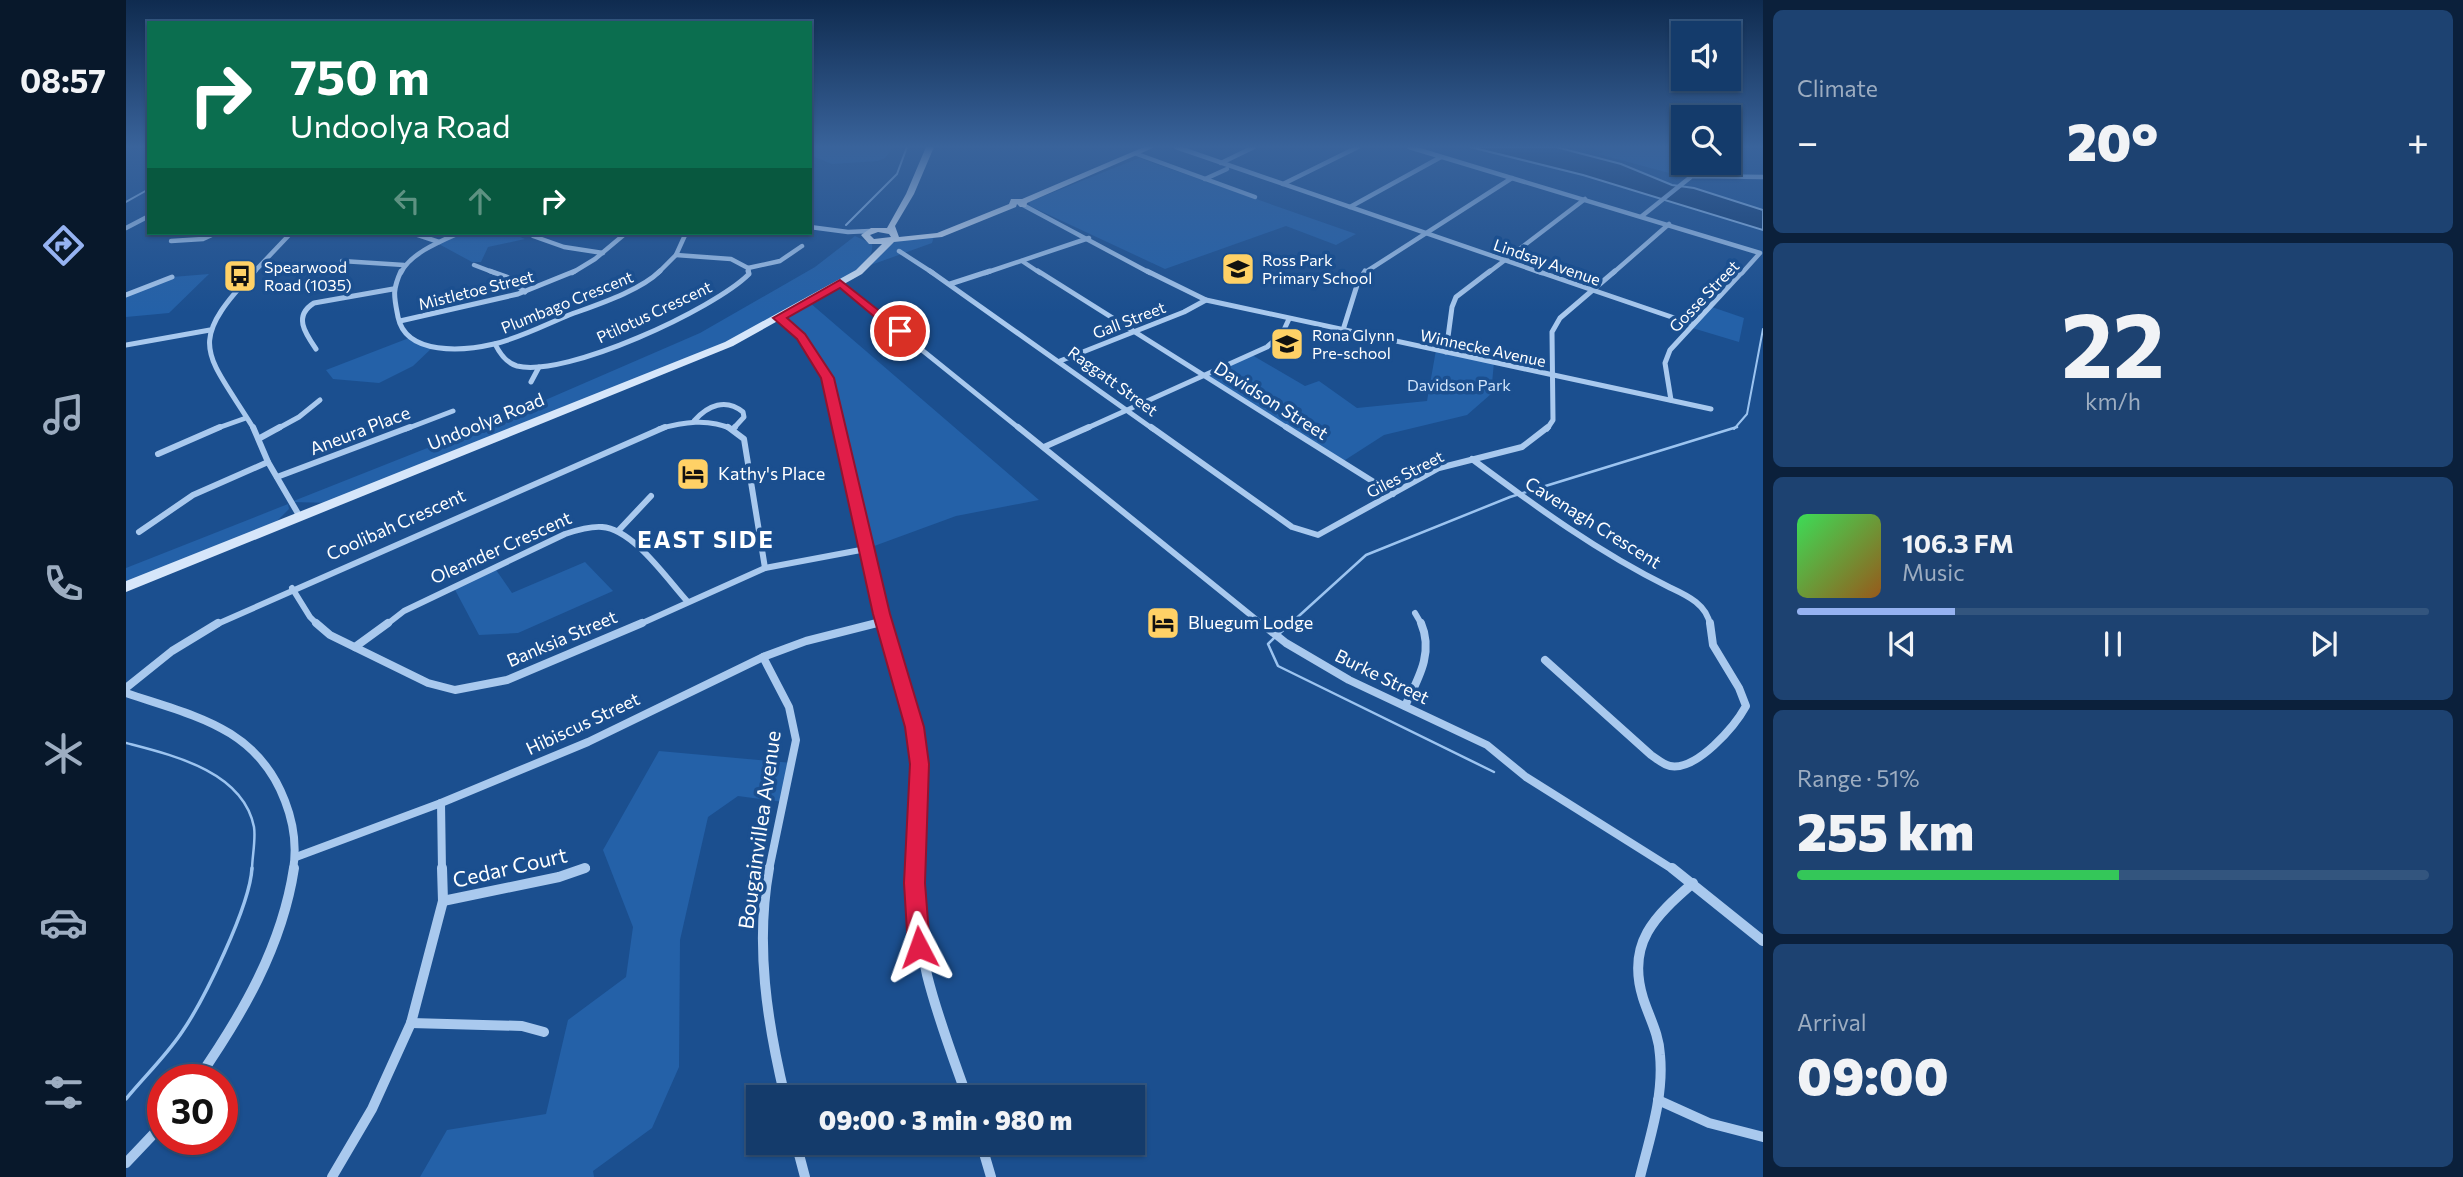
<!DOCTYPE html>
<html lang="en">
<head>
<meta charset="utf-8">
<style>
	:root { --surface:#143b6b; --page:#1d4271; --text:#f1f3f6; --muted:#9dadc1; --line:#33557e; --accent:#95b2f1 }
	body { margin:0; font-family:Commissioner,sans-serif; background:var(--page); color:var(--text); height:100vh; display:flex; flex-direction:column; font-size:26px; white-space:nowrap }
	* { box-sizing:border-box; margin:0 }
	p { font-size:23px; color:var(--muted) }
	.icon { flex:none; width:38px; height:38px; fill:none; stroke:currentColor; stroke-width:2; stroke-linecap:round; stroke-linejoin:round }
	.map { position:relative; flex:1; overflow:hidden }
	.panel { display:flex; flex-direction:column; gap:10px; padding:10px; background:#0b203b; width:700px }
	.panel>* { flex:none }
	.banner { position:absolute; left:21px; top:21px; width:665px; height:214px; border-radius:0px; box-shadow:0 2px 5px #0004,0 0 0 2px var(--line); background:#0b6e4f; color:#fff; overflow:hidden }
	.fabs { position:absolute; left:1545px; top:21px; display:grid; gap:14px }
	.fabs a { display:grid; place-items:center; width:70px; height:70px; border-radius:0px; background:var(--surface); box-shadow:0 2px 5px #0004,0 0 0 2px var(--line); font-size:35px }
	.speed { position:absolute; left:21px; top:1064px; display:flex; gap:14px; font-size:35px; font-weight:700; text-align:center }
	.speed>* { display:grid; place-content:center; width:91px; height:91px; border-radius:50%; background:var(--surface); box-shadow:0 2px 5px #0004,0 0 0 2px var(--line); line-height:1 }
	.speed .limit { border:10px solid #d22; background:#fff; color:#111 }
	.pin { position:absolute; display:grid; place-items:center; width:60px; height:60px; color:#fff; margin:-30px; border:4px solid #fff; border-radius:50%; box-shadow:0 2px 7px #0007 }
	.me { position:absolute; width:77px; margin:-38px; rotate:356deg; stroke-linejoin:round; filter:drop-shadow(0 0 5px #0008) }
	.turn { display:flex; align-items:center; gap:24px; height:147px; padding:0 28px; font-size:32px }
	.turn .icon { width:91px; height:91px; stroke-width:2.5 }
	.turn b { display:block; font-size:49px; line-height:60px }
	.lanes { display:flex; align-items:center; height:66px; padding:0 28px; background:#0003; justify-content:center; gap:35px; direction:ltr }
	.lanes .off { opacity:.35 }
	.big { font-size:52px; font-weight:800; line-height:1.1 }
	.panel .card { flex:1; display:flex; flex-direction:column; justify-content:center; gap:10px; min-width:0; padding:0 24px; border-radius:10px; background:var(--page) }
	.panel .dial { align-items:center; gap:0 }
	.dial b { font-size:91px; line-height:1 }
	.song { display:flex; align-items:center; gap:21px }
	.cover { width:84px; height:84px; border-radius:10px; background:linear-gradient(135deg,hsl(130 70% 55%),hsl(30 70% 35%)) }
	.played { height:7px; border-radius:4px; background:linear-gradient(90deg,var(--accent) 25%,var(--line) 25%) }
	.keys { display:flex; justify-content:space-around; direction:ltr }
	.heat { display:flex; justify-content:space-between; align-items:center; font-size:38px; direction:ltr }
	.charge { height:10px; border-radius:5px; background:linear-gradient(90deg,#34c759 51%,var(--line) 0) }
	.trip { position:absolute; left:620px; top:1085px; width:399px; height:70px; border-radius:0px; background:var(--surface); box-shadow:0 2px 5px #0004,0 0 0 2px var(--line); font-weight:800; line-height:70px; text-align:center }
	main { display:flex; flex:1; min-height:0 }
	.menu { display:flex; flex-direction:column; width:126px; justify-content:space-around; align-items:center; background:#08182b; color:var(--muted) }
	.menu .icon { width:49px; height:49px }
	.menu .current { color:var(--accent) }
	.menu b { font-size:32px; color:var(--text) }
	.map>svg:first-child { display:block }
	.green { fill:#2461a8 }
	.water { fill:#123a6d; stroke:#9cc4f0; stroke-width:2 }
	.lines { fill:none; stroke-linecap:round; stroke-linejoin:round }
	.stream-far2 { stroke:#9cc4f0; stroke-width:2 }
	.stream-far1 { stroke:#9cc4f0; stroke-width:2.5 }
	.stream { stroke:#9cc4f0; stroke-width:3.5 }
	.street-far4 { stroke:#a9c9ee; stroke-width:4.5 }
	.street-far3 { stroke:#a9c9ee; stroke-width:5 }
	.street-far2 { stroke:#a9c9ee; stroke-width:6 }
	.street-far1 { stroke:#a9c9ee; stroke-width:8 }
	.street { stroke:#a9c9ee; stroke-width:10 }
	.secondary { fill:#d6e6fa; fill-rule:evenodd }
	.route { fill:#e11d48; stroke:#92132f; stroke-width:2 }
	.labels { text-anchor:middle; stroke-width:7; stroke-linejoin:round; paint-order:stroke }
	.far-poi-label { font-size:16px; fill:#fff; stroke:#1b4f8f; text-anchor:start }
	.far-street-label { font-size:16px; fill:#fff; stroke:#1b4f8f }
	.far-park-label { font-size:16px; fill:#cfe3fa; stroke:#1b4f8f }
	.street-label { font-size:18px; fill:#fff; stroke:#1b4f8f }
	.poi-label { font-size:18px; fill:#fff; stroke:#1b4f8f; text-anchor:start }
	.near-street-label { font-size:21px; fill:#fff; stroke:#1b4f8f }
	.district-label { font-size:24px; font-weight:bold; letter-spacing:2px; fill:#fff; stroke:#1b4f8f }
</style>
</head>
<body>
<main>
<nav class="menu">
<b>08:57</b>
<svg class="icon current" aria-label="directions" viewBox="0 0 24 24"><path d="M12 3l9 9-9 9-9-9zM9 14v-3h6M13 9l2 2-2 2"/></svg>
<svg class="icon" aria-label="music" viewBox="0 0 24 24"><path d="M9 18V5l10-2v13"/><circle cx="6" cy="18" r="3"/><circle cx="16" cy="16" r="3"/></svg>
<svg class="icon" aria-label="phone" viewBox="0 0 24 24"><path d="M5 4h4l2 5-3 2q2 4 5 5l2-3 5 2v4C11 20 4 13 5 4z"/></svg>
<svg class="icon" aria-label="climate" viewBox="0 0 24 24"><path d="M12 3v18M4 7l16 10M4 17L20 7"/></svg>
<svg class="icon" aria-label="car" viewBox="0 0 24 24"><path d="M5 17H2v-5l4-1 3-4h7l3 4 3 1v5h-3M9 17h6M6 11h13"/><circle cx="7" cy="17" r="2"/><circle cx="17" cy="17" r="2"/></svg>
<svg class="icon" aria-label="filters" viewBox="0 0 24 24"><path d="M4 7h16M4 17h16"/><circle cx="9" cy="7" r="2"/><circle cx="15" cy="17" r="2"/></svg>
</nav>
<div class="map">
<svg width="1637" height="1177" viewBox="0 0 1637 1177">
	<rect width="100%" height="100%" fill="#1b4f8f"/>
	<g class="green">
		<path d="M684,147H767L759,158L752,161L706,164L684,155Z"/>
		<path d="M1465,147H1557L1558,163H1585L1609,176L1562,178L1472,154L1477,152Z"/>
		<path d="M1013,158L1230,234L1210,245L1160,226L1039,269L904,206L903,202Z"/>
		<path d="M333,233H384L399,239L362,247L355,262H346L311,243Z"/>
		<path d="M729,236L746,244C750,267 701,291 683,302L913,500L830,516L740,549L702,378L675,337L653,318L634,329L208,503L165,502L387,414L574,333L689,267Z"/>
		<path d="M808,236L806,243L742,266L763,241Z"/>
		<path d="M83,274L43,313L0,317V295L46,277Z"/>
		<path d="M1583,306L1618,318L1613,342L1563,327Z"/>
		<path d="M283,338L307,347L287,366L253,383L207,379L200,370Z"/>
		<path d="M1310,350L1368,362L1365,394L1341,415L1258,435L1216,462L1079,376L1126,355L1179,386L1193,381L1231,408L1301,401Z"/>
		<path d="M162,504L163,509L148,524L0,587V568Z"/>
		<path d="M459,562L487,591L392,633L353,635L327,586L368,567L386,593Z"/>
		<path d="M533,751L666,763L658,802L612,796L582,817L554,940L553,1067L526,1128L467,1171L468,1177H294L321,1130L420,1114L442,1020L500,977L507,927L477,850Z"/>
	</g>
	<path class="water" d="M1344,147H1430L1495,164L1546,185L1568,188L1637,210V230L1457,175Z"/>
	<g class="lines">
		<g class="stream-far2">
			<path d="M0,202L23,189"/>
			<path d="M720,225L771,174L781,147"/>
			<path d="M1608,429L1621,414L1637,329"/>
		</g>
		<g class="stream-far1">
			<path d="M1153,634L1240,555L1384,497L1611,427"/>
			<path d="M1148,638L1142,644L1152,666L1368,772"/>
			<path d="M0,743C46,755 117,771 128,827C130,840 126,857 126,870"/>
		</g>
		<path class="stream" d="M0,1099C18,1077 40,1056 56,1032C78,1000 124,906 126,868"/>
		<g class="street-far4">
			<path d="M1050,147L1416,273"/>
			<path d="M1283,147L1634,253L1616,273"/>
			<path d="M1011,154L1129,197"/>
			<path d="M1095,163L1128,147"/>
			<path d="M1079,179L1101,169"/>
			<path d="M1157,184L1232,147"/>
			<path d="M897,205L1024,273"/>
			<path d="M1224,207L1315,157"/>
			<path d="M1516,216L1566,176L1637,177"/>
			<path d="M684,227L722,232L744,231"/>
			<path d="M0,228L23,216"/>
			<path d="M286,233L313,242"/>
			<path d="M407,236L438,247L477,253"/>
			<path d="M45,241L77,239L90,233"/>
			<path d="M773,251L807,273"/>
			<path d="M550,255L605,259L622,268L623,273"/>
			<path d="M216,261L278,265"/>
			<path d="M896,261L914,273"/>
			<path d="M348,265L369,273"/>
			<path d="M622,268L654,261L676,246"/>
			<path d="M127,273L165,233"/>
			<path d="M275,273C283,254 315,241 333,233"/>
			<path d="M446,273L469,259L500,233"/>
			<path d="M532,273L550,255L560,233"/>
			<path d="M859,273L963,238"/>
			<path d="M1238,273L1386,178"/>
			<path d="M1362,273L1459,199"/>
			<path d="M1487,273L1543,224"/>
		</g>
		<g class="street-far3">
			<path d="M275,271C266,291 268,296 272,317C280,356 338,351 368,344C394,338 419,325 443,315C470,305 514,291 534,271"/>
			<path d="M364,271L381,277L399,292"/>
			<path d="M804,271L1027,429"/>
			<path d="M912,271L1163,429"/>
			<path d="M1021,271L1080,300L1585,409"/>
			<path d="M1411,271L1566,324"/>
			<path d="M714,284L894,429"/>
			<path d="M824,284L864,271"/>
			<path d="M0,295L46,277"/>
			<path d="M653,318L675,336L702,378L714,429"/>
			<path d="M274,321L392,294L449,271"/>
			<path d="M1217,330L1232,282L1239,271"/>
			<path d="M369,344C374,354 380,363 391,366C440,378 588,309 623,274L622,271"/>
			<path d="M0,345L84,330"/>
			<path d="M190,349C179,333 167,316 188,303L267,289"/>
			<path d="M1320,352L1326,307L1330,297L1364,271"/>
			<path d="M934,361L1058,312L1080,300"/>
			<path d="M405,382L413,367"/>
			<path d="M1545,400L1539,363L1544,350L1617,271"/>
			<path d="M568,421C582,405 600,398 617,412L618,417L607,429"/>
			<path d="M89,429L120,418"/>
			<path d="M128,429C80,351 58,345 129,271"/>
			<path d="M151,429L173,417L194,400"/>
			<path d="M280,429L327,411"/>
			<path d="M533,429C557,422 582,418 606,429"/>
			<path d="M959,429L1141,347L1156,334L1163,319"/>
			<path d="M1421,429L1427,420L1426,332L1434,318L1489,271"/>
		</g>
		<g class="street-far2">
			<path d="M127,427L142,462L174,517"/>
			<path d="M602,427L618,439L639,568"/>
			<path d="M713,427L759,625"/>
			<path d="M892,427L1137,625"/>
			<path d="M1025,427L1166,527L1192,535L1313,468L1396,447L1422,427"/>
			<path d="M1160,427L1267,494"/>
			<path d="M607,429L609,427"/>
			<path d="M134,438L154,427"/>
			<path d="M918,447L963,427"/>
			<path d="M32,454L94,427"/>
			<path d="M1346,459C1409,506 1472,552 1543,587C1560,595 1581,604 1584,625"/>
			<path d="M151,477L284,427"/>
			<path d="M493,530L525,496"/>
			<path d="M13,532L67,495L142,462"/>
			<path d="M166,588L184,617L192,625"/>
			<path d="M1289,613L1296,625"/>
			<path d="M89,625L539,427"/>
			<path d="M260,625L278,611L439,534C451,530 464,526 476,527C507,529 541,579 561,601"/>
			<path d="M512,625L639,568L740,549"/>
			<path d="M744,625L758,621"/>
		</g>
		<g class="street-far1">
			<path d="M190,623L204,635L302,683L329,690L381,680L516,623"/>
			<path d="M759,623L789,727L793,764L789,870"/>
			<path d="M1135,623L1160,643L1223,680L1361,745L1400,777L1548,870"/>
			<path d="M229,647L262,623"/>
			<path d="M637,657L663,707L670,740L643,870"/>
			<path d="M1419,660L1525,755C1531,759 1538,765 1544,766C1571,771 1609,726 1620,706L1613,688L1587,645L1584,623"/>
			<path d="M0,688L46,651L92,623"/>
			<path d="M0,693C68,716 131,727 159,801C168,824 171,846 167,870"/>
			<path d="M1279,706C1292,679 1308,653 1295,623"/>
			<path d="M315,803L316,870"/>
			<path d="M170,857L315,803L462,742L637,657L680,641L751,623"/>
			<path d="M454,870L460,868"/>
		</g>
		<g class="street">
			<path d="M643,868C629,945 641,1022 659,1097"/>
			<path d="M789,868C787,955 813,1018 841,1097"/>
			<path d="M1546,868L1637,941"/>
			<path d="M317,901L433,877L459,868"/>
			<path d="M285,1023L396,1026L418,1032"/>
			<path d="M71,1080C116,1015 156,947 168,868"/>
			<path d="M1532,1100L1583,1123L1637,1137"/>
			<path d="M670,1143L679,1177"/>
			<path d="M855,1143L865,1177"/>
			<path d="M0,1163L37,1124"/>
			<path d="M206,1177L246,1109L285,1023L317,901L316,868"/>
			<path d="M1514,1177C1524,1137 1538,1096 1534,1055C1533,1034 1523,1017 1517,998C1500,943 1529,916 1567,883"/>
		</g>
		<path class="secondary" d="M800,147H808L788,194L769,226L773,237L811,233L883,204L885,199H896L1018,147H1029L901,203L900,207H894L891,204L890,207L816,237L768,242L736,274L607,346L0,592V581L599,342L730,270L756,244H743L735,235L745,228H761L780,194ZM752,232L763,234L765,237L748,239L744,235Z"/>
	</g>
	<linearGradient id="sky" x2="0" y2="1"><stop stop-color="#0f2b4f"/><stop offset="0.47" stop-color="#39639b"/><stop offset="1" stop-color="#39639b" stop-opacity="0"/></linearGradient>
	<rect width="1637" height="312" fill="url(#sky)"/>
	<path class="route" d="M714,280L779,331L769,334L714,288L661,318L679,334L708,378L764,614L798,727L803,764L799,883L804,947L801,955L793,958L785,955L782,947L778,883L784,764L779,727L747,614L695,378L671,339L647,318Z"/>
	<defs>
		<symbol id="school-square" viewBox="-11 -11 22 22"><rect x="-9" y="-9" width="18" height="18" rx="4" fill="#ffd166" stroke="#1b4f8f"/><path d="M0-5L7-2L0 1L-7-2ZM-4 1L0 2.5L4 1V4Q0 6-4 4Z" fill="#111"/></symbol>
		<symbol id="bus-square" viewBox="-11 -11 22 22"><rect x="-9" y="-9" width="18" height="18" rx="4" fill="#ffd166" stroke="#1b4f8f"/><path d="M-5-6H5V4H4V6H2V4H-2V6H-4V4H-5ZM-3.5-4V0h7V-4ZM-3.5 1.2v1.5H-2V1.2ZM2 1.2v1.5H3.5V1.2Z" fill="#111"/></symbol>
		<symbol id="hotel-square" viewBox="-11 -11 22 22"><rect x="-9" y="-9" width="18" height="18" rx="4" fill="#ffd166" stroke="#1b4f8f"/><path d="M-6-4.5h1.5V1H6V5H4.5V3h-9V5H-6ZM-4 0a1.8 1.8 0 1 1 3.6 0ZM.5 0V-2.5h3Q6-2.5 6 0Z" fill="#111"/></symbol>
	</defs>
	<g fill-rule="evenodd">
		<use href="#school-square" x="1093" y="250" width="38" height="38"/>
		<use href="#bus-square" x="95" y="257" width="38" height="38"/>
		<use href="#school-square" x="1142" y="325" width="38" height="38"/>
		<use href="#hotel-square" x="548" y="455" width="38" height="38"/>
		<use href="#hotel-square" x="1018" y="604" width="38" height="38"/>
	</g>
	<g class="labels">
		<g class="far-poi-label">
			<text x="1136" y="266">Ross Park<tspan x="1136" dy="18">Primary School</tspan></text>
			<text x="138" y="273">Spearwood<tspan x="138" dy="18">Road (1035)</tspan></text>
			<text x="1186" y="341">Rona Glynn<tspan x="1186" dy="18">Pre-school</tspan></text>
		</g>
		<g class="far-street-label">
			<text transform="translate(1421 262) rotate(19)" y="6">Lindsay Avenue</text>
			<text transform="translate(350 290) rotate(-14)" y="6">Mistletoe Street</text>
			<text transform="translate(1578 296) rotate(-46)" y="6">Gosse Street</text>
			<text transform="translate(441 302) rotate(-22)" y="6">Plumbago Crescent</text>
			<text transform="translate(528 312) rotate(-25)" y="6">Ptilotus Crescent</text>
			<text transform="translate(1003 320) rotate(-21)" y="6">Gall Street</text>
			<text transform="translate(1357 348) rotate(12)" y="6">Winnecke Avenue</text>
			<text transform="translate(987 381) rotate(36)" y="6">Raggatt Street</text>
			<text transform="translate(1279 474) rotate(-27)" y="6">Giles Street</text>
		</g>
		<g class="far-park-label">
			<text x="1333" y="391">Davidson Park</text>
		</g>
		<g class="street-label">
			<text transform="translate(1145 401) rotate(32)" y="6">Davidson Street</text>
			<text transform="translate(360 422) rotate(-22)" y="6">Undoolya Road</text>
			<text transform="translate(234 431) rotate(-21)" y="6">Aneura Place</text>
			<text transform="translate(1467 523) rotate(32)" y="6">Cavenagh Crescent</text>
			<text transform="translate(270 525) rotate(-24)" y="6">Coolibah Crescent</text>
			<text transform="translate(375 548) rotate(-24)" y="6">Oleander Crescent</text>
			<text transform="translate(436 639) rotate(-23)" y="6">Banksia Street</text>
			<text transform="translate(1256 677) rotate(26)" y="6">Burke Street</text>
			<text transform="translate(457 724) rotate(-25)" y="6">Hibiscus Street</text>
		</g>
		<g class="poi-label">
			<text x="592" y="480">Kathy's Place</text>
			<text x="1062" y="629">Bluegum Lodge</text>
		</g>
		<g class="near-street-label">
			<text transform="translate(634 830) rotate(-82)" y="7">Bougainvillea Avenue</text>
			<text transform="translate(384 868) rotate(-13)" y="7">Cedar Court</text>
		</g>
		<g class="district-label">
			<text x="580" y="548">EAST SIDE</text>
		</g>
	</g>
</svg>
<div class="fabs">
<a><svg class="icon" aria-label="sound" viewBox="0 0 24 24"><path d="M4 9h4l5-4v14l-5-4H4zM17 9q2 3 0 6"/></svg></a>
<a><svg class="icon" aria-label="search" viewBox="0 0 24 24"><circle cx="10" cy="10" r="6"/><path d="M15 15l6 6"/></svg></a>
</div>
<div class="speed"><div class="limit">30</div></div>
<div class="pin" style="left:774px;top:331px;background:#d93025"><svg class="icon" aria-label="arrive" viewBox="0 0 24 24"><path d="M6 21V4h12l-3 4 3 4H6"/></svg></div>
<svg class="me" style="left:793px;top:947px" viewBox="-20 -20 40 40"><path d="M0-17L14 15 0 8-14 15z" fill="#e11d48" stroke="#fff" stroke-width="4"/></svg>
<div class="trip">09:00 · 3 min · 980 m</div>
<div class="banner">
<div class="turn"><svg class="icon" aria-label="right" viewBox="0 0 24 24"><path d="M7 20v-9h11M14 6l5 5-5 5"/></svg><div><b>750 m</b>Undoolya Road</div></div>
<div class="lanes"><svg class="icon off" aria-label="left" viewBox="0 0 24 24"><path d="M17 20v-9H6M10 6l-5 5 5 5"/></svg><svg class="icon off" aria-label="ahead" viewBox="0 0 24 24"><path d="M12 20V5M6 11l6-6 6 6"/></svg><svg class="icon" aria-label="right" viewBox="0 0 24 24"><path d="M7 20v-9h11M14 6l5 5-5 5"/></svg></div>
</div>
</div>
<section class="panel">
<div class="card"><p>Climate</p>
<div class="heat"><a>−</a><b class="big">20°</b><a>+</a></div>
</div>
<div class="card dial"><b>22</b><p>km/h</p></div>
<div class="card">
<div class="song"><i class="cover"></i><div><b>106.3 FM</b><p>Music</p></div></div>
<div class="played"></div>
<div class="keys"><svg class="icon" aria-label="previous" viewBox="0 0 24 24"><path d="M18 5L8 12l10 7zM5 5v14"/></svg><svg class="icon" aria-label="pause" viewBox="0 0 24 24"><path d="M8 5v14M16 5v14"/></svg><svg class="icon" aria-label="next" viewBox="0 0 24 24"><path d="M6 5l10 7-10 7zM19 5v14"/></svg></div>
</div>
<div class="card"><p>Range · 51%</p><b class="big">255 km</b><div class="charge"></div></div>
<div class="card"><p>Arrival</p><b class="big">09:00</b></div>
</section>
</main>
</body>
</html>
